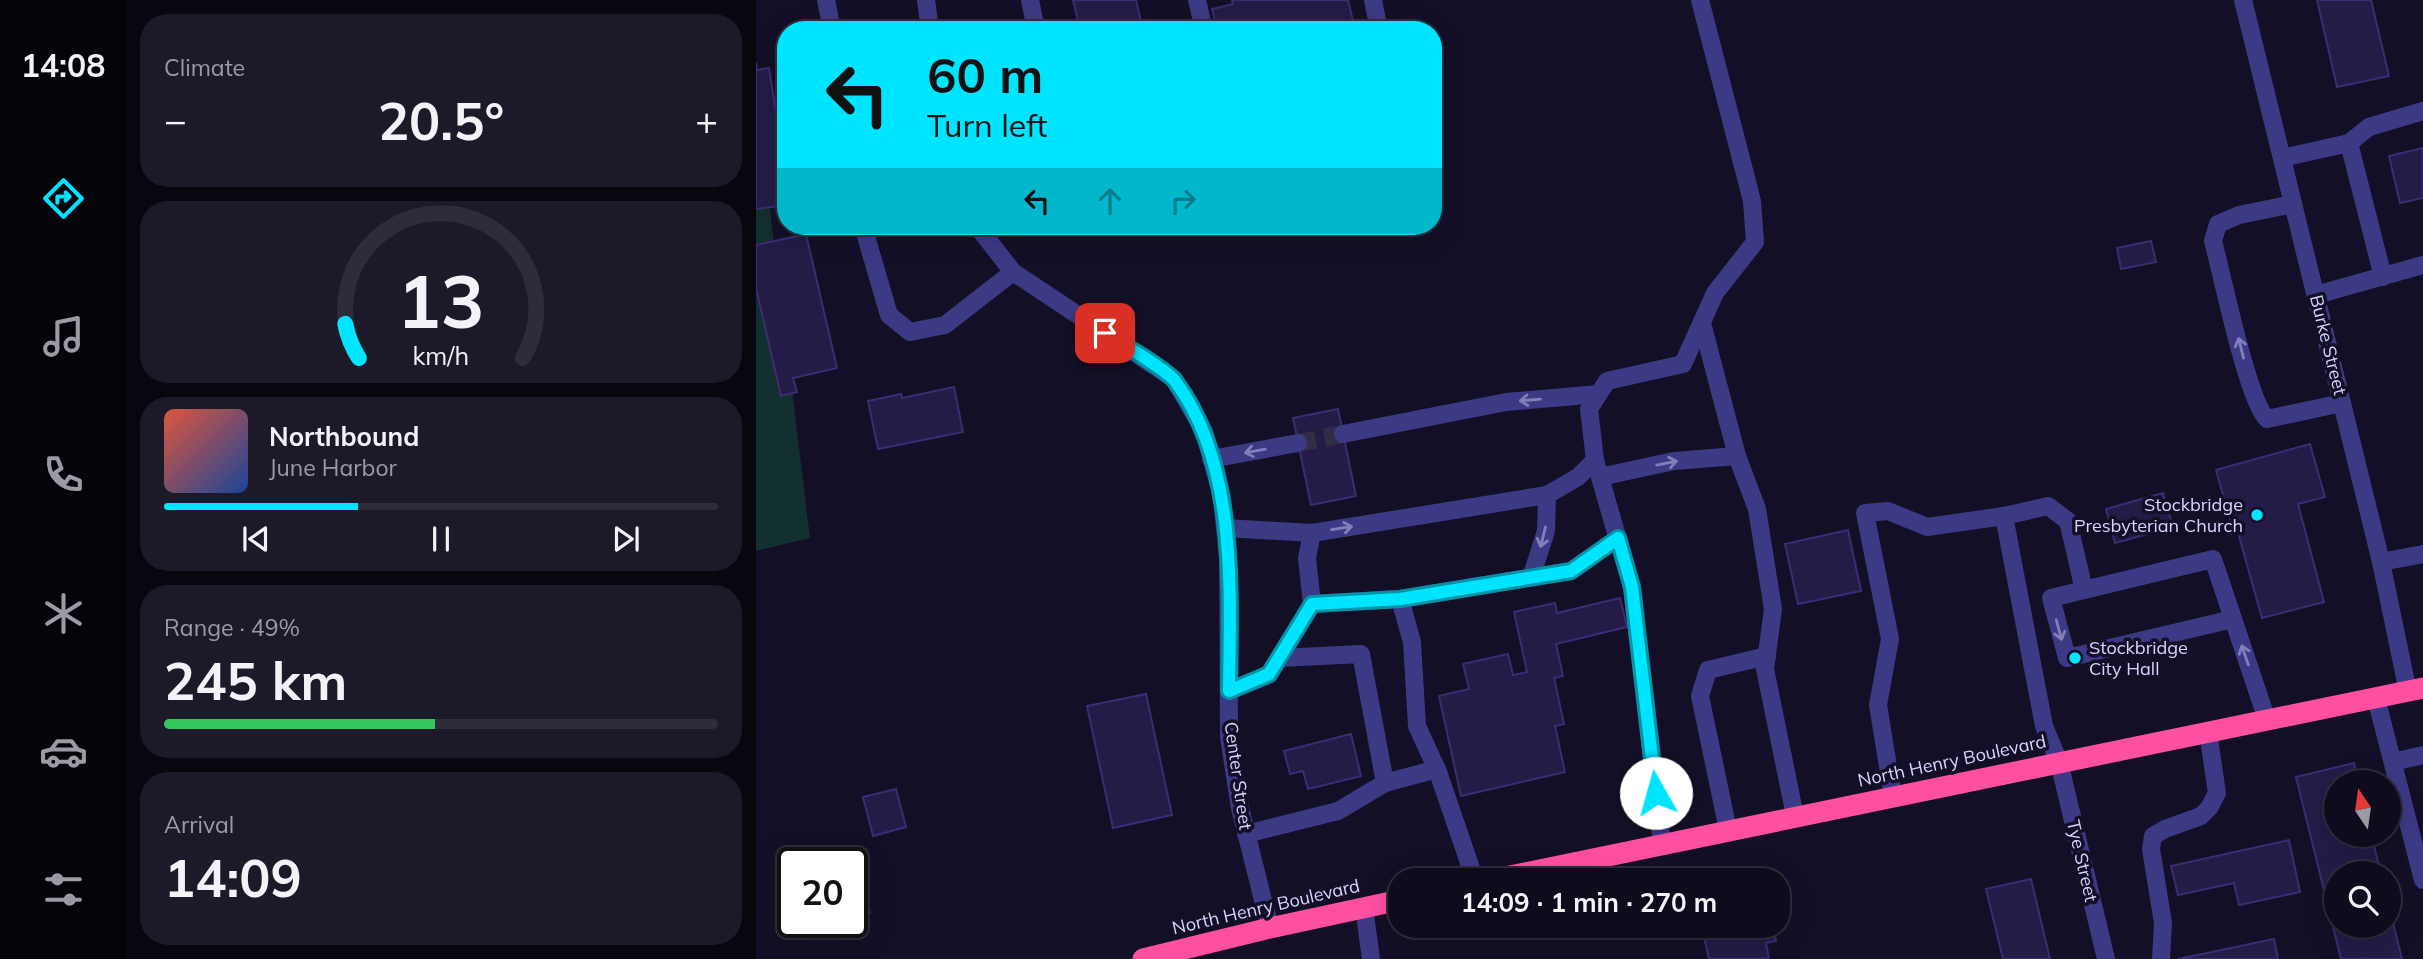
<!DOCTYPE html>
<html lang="en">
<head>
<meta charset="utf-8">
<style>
	:root { --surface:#0e0b1c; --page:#1c1929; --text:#f1f3f6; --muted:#9b9ba3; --line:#2e2b3b; --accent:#00e5ff }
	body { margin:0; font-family:Mulish,sans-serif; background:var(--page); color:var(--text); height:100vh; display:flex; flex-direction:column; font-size:26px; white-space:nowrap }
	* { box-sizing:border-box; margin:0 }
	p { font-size:23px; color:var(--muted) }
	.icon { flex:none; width:38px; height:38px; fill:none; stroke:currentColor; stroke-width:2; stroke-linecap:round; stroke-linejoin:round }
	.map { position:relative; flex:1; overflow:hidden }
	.sheet { display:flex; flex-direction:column; gap:14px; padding:14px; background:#08060f; width:630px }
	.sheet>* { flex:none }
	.banner { position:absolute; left:21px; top:21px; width:665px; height:214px; border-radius:28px; box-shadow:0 7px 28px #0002,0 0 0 2px var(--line); background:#00e5ff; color:#111; overflow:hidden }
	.needle { width:46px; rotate:347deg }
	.buttons { position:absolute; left:1568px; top:770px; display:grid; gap:14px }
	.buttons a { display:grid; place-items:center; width:77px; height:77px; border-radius:50%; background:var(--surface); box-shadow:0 7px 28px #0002,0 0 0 2px var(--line); font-size:35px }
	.speed { position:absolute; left:21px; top:847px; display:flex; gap:14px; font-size:35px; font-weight:700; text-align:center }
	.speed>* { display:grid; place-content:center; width:91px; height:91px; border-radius:50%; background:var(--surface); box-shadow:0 7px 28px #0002,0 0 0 2px var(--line); line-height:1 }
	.speed .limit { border:4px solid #111; border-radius:10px; background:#fff; color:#111 }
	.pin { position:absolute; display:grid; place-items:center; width:60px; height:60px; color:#fff; margin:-30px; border-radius:14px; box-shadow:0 4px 10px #0006 }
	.me { position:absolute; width:77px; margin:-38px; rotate:353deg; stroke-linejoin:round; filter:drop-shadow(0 0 5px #0008) }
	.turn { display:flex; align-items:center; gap:24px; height:147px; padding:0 35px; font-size:32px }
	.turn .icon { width:91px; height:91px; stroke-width:2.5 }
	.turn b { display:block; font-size:49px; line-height:60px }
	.lanes { display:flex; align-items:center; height:66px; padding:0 35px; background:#0003; justify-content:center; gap:35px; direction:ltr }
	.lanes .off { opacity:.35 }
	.big { font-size:52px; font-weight:700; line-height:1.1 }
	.sheet .tile { flex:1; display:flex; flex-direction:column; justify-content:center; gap:10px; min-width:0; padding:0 24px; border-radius:28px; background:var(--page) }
	.sheet .dial { align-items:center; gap:0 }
	.dial svg { height:182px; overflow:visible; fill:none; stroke:var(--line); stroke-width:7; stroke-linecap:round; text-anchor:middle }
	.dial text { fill:var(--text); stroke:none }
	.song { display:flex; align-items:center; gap:21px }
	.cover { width:84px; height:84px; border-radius:10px; background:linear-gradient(135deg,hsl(10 70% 55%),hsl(220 70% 35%)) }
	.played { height:7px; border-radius:4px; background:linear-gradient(90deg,var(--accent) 35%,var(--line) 35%) }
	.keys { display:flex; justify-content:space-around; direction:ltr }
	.heat { display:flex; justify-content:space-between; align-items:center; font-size:38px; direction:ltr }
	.charge { height:10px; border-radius:5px; background:linear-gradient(90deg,#34c759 49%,var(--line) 0) }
	.trip { position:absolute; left:632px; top:868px; width:402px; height:70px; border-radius:28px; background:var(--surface); box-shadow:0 7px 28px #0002,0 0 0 2px var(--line); font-weight:700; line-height:70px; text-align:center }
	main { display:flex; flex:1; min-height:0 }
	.dock { display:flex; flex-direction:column; width:126px; justify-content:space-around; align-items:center; background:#06040b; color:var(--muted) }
	.dock .icon { width:49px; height:49px }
	.dock .on { color:var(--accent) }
	.dock b { font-size:32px; color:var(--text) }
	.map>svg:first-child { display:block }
	.green { fill:#12302f }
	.building { fill:#241b47; stroke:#3b2d73; stroke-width:2 }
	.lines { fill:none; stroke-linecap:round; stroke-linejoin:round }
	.minor-tunnel { stroke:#312d47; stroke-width:18; stroke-dasharray:18 9; stroke-linecap:butt }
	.minor { stroke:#3d3a85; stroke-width:18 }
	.highway { stroke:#ff4fa3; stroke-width:21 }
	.oneway { stroke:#837fbc }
	.route-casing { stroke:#0095a6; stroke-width:18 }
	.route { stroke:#00e5ff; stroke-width:12 }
	.poi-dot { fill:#00e5ff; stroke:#130f26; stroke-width:2.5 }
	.labels { text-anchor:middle; stroke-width:7; stroke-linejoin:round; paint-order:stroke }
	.street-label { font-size:18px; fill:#d9d4ff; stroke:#130f26 }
	.poi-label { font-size:18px; fill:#d9d4ff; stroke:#130f26; text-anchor:end }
</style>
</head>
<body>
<main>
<nav class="dock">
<b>14:08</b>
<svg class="icon on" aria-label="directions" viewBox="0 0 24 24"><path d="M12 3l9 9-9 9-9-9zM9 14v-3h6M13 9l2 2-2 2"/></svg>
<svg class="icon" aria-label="music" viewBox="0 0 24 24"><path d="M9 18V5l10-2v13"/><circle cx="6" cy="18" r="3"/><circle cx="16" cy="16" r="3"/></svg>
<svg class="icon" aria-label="phone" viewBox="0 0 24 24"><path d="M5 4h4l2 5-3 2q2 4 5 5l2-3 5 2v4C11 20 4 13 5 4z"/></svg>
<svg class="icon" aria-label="climate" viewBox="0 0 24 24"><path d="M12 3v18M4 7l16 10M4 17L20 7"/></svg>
<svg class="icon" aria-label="car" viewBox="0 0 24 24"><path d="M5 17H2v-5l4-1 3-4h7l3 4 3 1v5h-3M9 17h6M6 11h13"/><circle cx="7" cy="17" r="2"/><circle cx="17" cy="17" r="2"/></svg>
<svg class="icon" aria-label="filters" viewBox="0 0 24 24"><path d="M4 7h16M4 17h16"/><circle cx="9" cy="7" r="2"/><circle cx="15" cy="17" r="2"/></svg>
</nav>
<section class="sheet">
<div class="tile"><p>Climate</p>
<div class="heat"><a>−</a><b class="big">20.5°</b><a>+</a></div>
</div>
<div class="tile dial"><svg viewBox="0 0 100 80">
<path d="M14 69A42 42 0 1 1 86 69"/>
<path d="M14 69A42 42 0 0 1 8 54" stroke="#00e5ff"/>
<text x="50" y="56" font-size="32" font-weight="700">13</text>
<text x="50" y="72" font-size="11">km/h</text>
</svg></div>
<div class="tile">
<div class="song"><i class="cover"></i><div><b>Northbound</b><p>June Harbor</p></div></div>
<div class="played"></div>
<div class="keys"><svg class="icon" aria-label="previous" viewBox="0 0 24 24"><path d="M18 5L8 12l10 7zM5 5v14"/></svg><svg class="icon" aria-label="pause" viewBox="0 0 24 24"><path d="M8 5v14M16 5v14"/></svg><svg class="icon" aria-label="next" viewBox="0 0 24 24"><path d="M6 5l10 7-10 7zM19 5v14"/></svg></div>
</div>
<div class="tile"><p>Range · 49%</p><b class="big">245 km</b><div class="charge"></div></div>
<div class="tile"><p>Arrival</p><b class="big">14:09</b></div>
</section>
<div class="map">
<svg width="1667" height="959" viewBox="0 0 1667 959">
	<rect width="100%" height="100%" fill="#130f26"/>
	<path class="green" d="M0,94L54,538L0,551Z"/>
	<g class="building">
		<path d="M317,0H380L387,30H324Z"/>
		<path d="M476,0H592L599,30H461L456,9L477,4Z"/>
		<path d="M1561,0H1615L1633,76L1581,87Z"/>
		<path d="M0,62L1,70L13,68L30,176V205L0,209Z"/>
		<path d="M1667,148V198L1644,203L1633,156Z"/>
		<path d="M50,234L81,368L37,378L41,392L25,396L0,288V245Z"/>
		<path d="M1395,241L1400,262L1365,269L1361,248Z"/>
		<path d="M198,387L207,432L122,449L112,401L145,394L146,398Z"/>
		<path d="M582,409L600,496L555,505L537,418Z"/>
		<path d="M1554,444L1569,497L1542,504L1568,602L1506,618L1479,522L1475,524L1460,470Z"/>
		<path d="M1407,493L1417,527L1359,543L1350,509Z"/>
		<path d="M1092,530L1105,591L1042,604L1029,544Z"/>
		<path d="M864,598L871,627L800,644L807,676L798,678L808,724L799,726L809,772L705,796L683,696L713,689L707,664L752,654L757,675L771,672L758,612L799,603L801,613Z"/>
		<path d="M390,694L416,815L357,828L331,706Z"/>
		<path d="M595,734L605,776L552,789L547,771L534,774L528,751Z"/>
		<path d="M1598,763L1602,782H1580V835H1615L1625,873H1580V926H1633V907L1646,959H1585L1540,777Z"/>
		<path d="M140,789L150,827L117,836L107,797Z"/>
		<path d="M1533,840L1544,892L1483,905L1478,883L1422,895L1415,866Z"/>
		<path d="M103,869L114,913L96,917V871Z"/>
		<path d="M1275,879L1294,959H1247L1230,889Z"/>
		<path d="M37,885V922H75L35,932L25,888Z"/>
		<path d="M959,926H1017L1020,941L1010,943L1013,959H953L946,928Z"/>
		<path d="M1518,939L1522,959H1422Z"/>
	</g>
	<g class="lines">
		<path class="minor-tunnel" d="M542,443L587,434"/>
		<g class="minor">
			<path d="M70,0L76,30"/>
			<path d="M170,0L174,30"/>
			<path d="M274,0L280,30"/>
			<path d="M441,0L448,30"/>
			<path d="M617,0L623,30"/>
			<path d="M1487,0L1625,562L1652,692"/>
			<path d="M1593,143L1627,277"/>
			<path d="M1526,158L1593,143L1613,127L1667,111"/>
			<path d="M1537,204L1483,215L1462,224L1457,241C1466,274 1492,402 1511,419L1586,403"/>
			<path d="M107,226L133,315L154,332L189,325L257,272"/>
			<path d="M221,226L257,272L418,379L448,431L466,497L472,559L473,737L484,808L514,928"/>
			<path d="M1560,295L1667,265"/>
			<path d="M946,323L981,456L1001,509L1017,609L1009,669L1039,816"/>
			<path d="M587,434L750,402L842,394"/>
			<path d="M455,459L542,443"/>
			<path d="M844,477L918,461L981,456"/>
			<path d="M1248,516L1288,726L1303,762L1350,959"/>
			<path d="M469,528L556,533L791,495L822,477L839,460"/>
			<path d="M556,533L551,558L556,604"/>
			<path d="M1625,562L1667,554"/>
			<path d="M775,578L790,531L791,495"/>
			<path d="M1328,590L1295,598L1311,658L1477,619"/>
			<path d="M644,599L656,642L661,726L682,772L719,880"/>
			<path d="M524,658L605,654L629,783"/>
			<path d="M473,691L513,675L556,604L644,599L815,571L862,538"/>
			<path d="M1620,698L1667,880"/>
			<path d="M1637,762L1667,755"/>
			<path d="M1137,797L1122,705L1134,639L1109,513L1132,511L1171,527L1248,516L1292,506L1312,521L1328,590L1457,559L1511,720"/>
			<path d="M972,830L944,696L952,670L1011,656"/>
			<path d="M490,834L582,811L629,783L681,769"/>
			<path d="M906,844L876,588L839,460L833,409L851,381L927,364L959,293L999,242L996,201L944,0"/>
			<path d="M608,907L615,959"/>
			<path d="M1405,959L1407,923L1395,849L1397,836L1409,829L1445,816L1453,808L1461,793L1452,732"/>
		</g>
		<g class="highway">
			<path d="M735,880L1667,688"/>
			<path d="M387,959L514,928L644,900"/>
		</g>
	</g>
	<defs><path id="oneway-shaft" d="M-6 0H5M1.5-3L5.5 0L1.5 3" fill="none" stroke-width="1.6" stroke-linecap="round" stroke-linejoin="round" transform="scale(1.75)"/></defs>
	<g class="oneway">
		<use href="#oneway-shaft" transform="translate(1485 348) rotate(-104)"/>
		<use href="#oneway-shaft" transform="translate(774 400) rotate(175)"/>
		<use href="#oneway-shaft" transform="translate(499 451) rotate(170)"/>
		<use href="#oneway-shaft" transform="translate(911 463) rotate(-11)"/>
		<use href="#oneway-shaft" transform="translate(586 528) rotate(-9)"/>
		<use href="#oneway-shaft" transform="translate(787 537) rotate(104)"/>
		<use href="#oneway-shaft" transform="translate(1303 630) rotate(75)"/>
		<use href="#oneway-shaft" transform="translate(1489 655) rotate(-109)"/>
	</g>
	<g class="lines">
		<defs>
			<path id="route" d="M349,333C364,343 410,369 419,381C482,465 474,592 473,691L513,674L556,604L644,599L815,571L862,538L876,587L900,793"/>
		</defs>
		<use href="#route" class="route-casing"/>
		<use href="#route" class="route"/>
	</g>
	<g class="poi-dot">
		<circle cx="1501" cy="515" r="7"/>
		<circle cx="1319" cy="658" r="7"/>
	</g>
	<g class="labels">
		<g class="street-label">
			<text transform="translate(1572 345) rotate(76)" y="6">Burke Street</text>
			<text transform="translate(1196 761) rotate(-12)" y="6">North Henry Boulevard</text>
			<text transform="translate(482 776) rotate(82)" y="6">Center Street</text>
			<text transform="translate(1326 861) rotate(77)" y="6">Tye Street</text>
			<text transform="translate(510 907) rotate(-13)" y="6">North Henry Boulevard</text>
		</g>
		<g class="poi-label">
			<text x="1487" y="511">Stockbridge<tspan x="1487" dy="21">Presbyterian Church</tspan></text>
			<text x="1333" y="654" text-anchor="start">Stockbridge<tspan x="1333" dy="21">City Hall</tspan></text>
		</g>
	</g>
</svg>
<div class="buttons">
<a><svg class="needle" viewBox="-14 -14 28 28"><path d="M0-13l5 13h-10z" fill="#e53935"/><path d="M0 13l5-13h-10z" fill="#9b9ba3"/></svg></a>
<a><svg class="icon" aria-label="search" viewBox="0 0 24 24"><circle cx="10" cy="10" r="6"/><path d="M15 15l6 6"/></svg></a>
</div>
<div class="speed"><div class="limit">20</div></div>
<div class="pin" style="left:349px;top:333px;background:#d93025"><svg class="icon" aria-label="arrive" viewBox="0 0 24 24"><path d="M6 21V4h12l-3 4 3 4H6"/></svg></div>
<svg class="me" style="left:900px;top:793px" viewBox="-20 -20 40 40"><circle r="19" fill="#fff"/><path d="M0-13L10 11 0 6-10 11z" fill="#00e5ff"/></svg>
<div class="trip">14:09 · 1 min · 270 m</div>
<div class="banner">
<div class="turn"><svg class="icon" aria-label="left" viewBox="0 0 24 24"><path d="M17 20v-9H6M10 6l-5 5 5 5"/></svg><div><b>60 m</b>Turn left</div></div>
<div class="lanes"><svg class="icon" aria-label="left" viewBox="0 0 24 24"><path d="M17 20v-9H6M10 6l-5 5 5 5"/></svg><svg class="icon off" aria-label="ahead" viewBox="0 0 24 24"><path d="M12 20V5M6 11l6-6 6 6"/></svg><svg class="icon off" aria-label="right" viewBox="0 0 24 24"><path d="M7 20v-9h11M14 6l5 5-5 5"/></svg></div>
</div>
</div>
</main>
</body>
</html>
